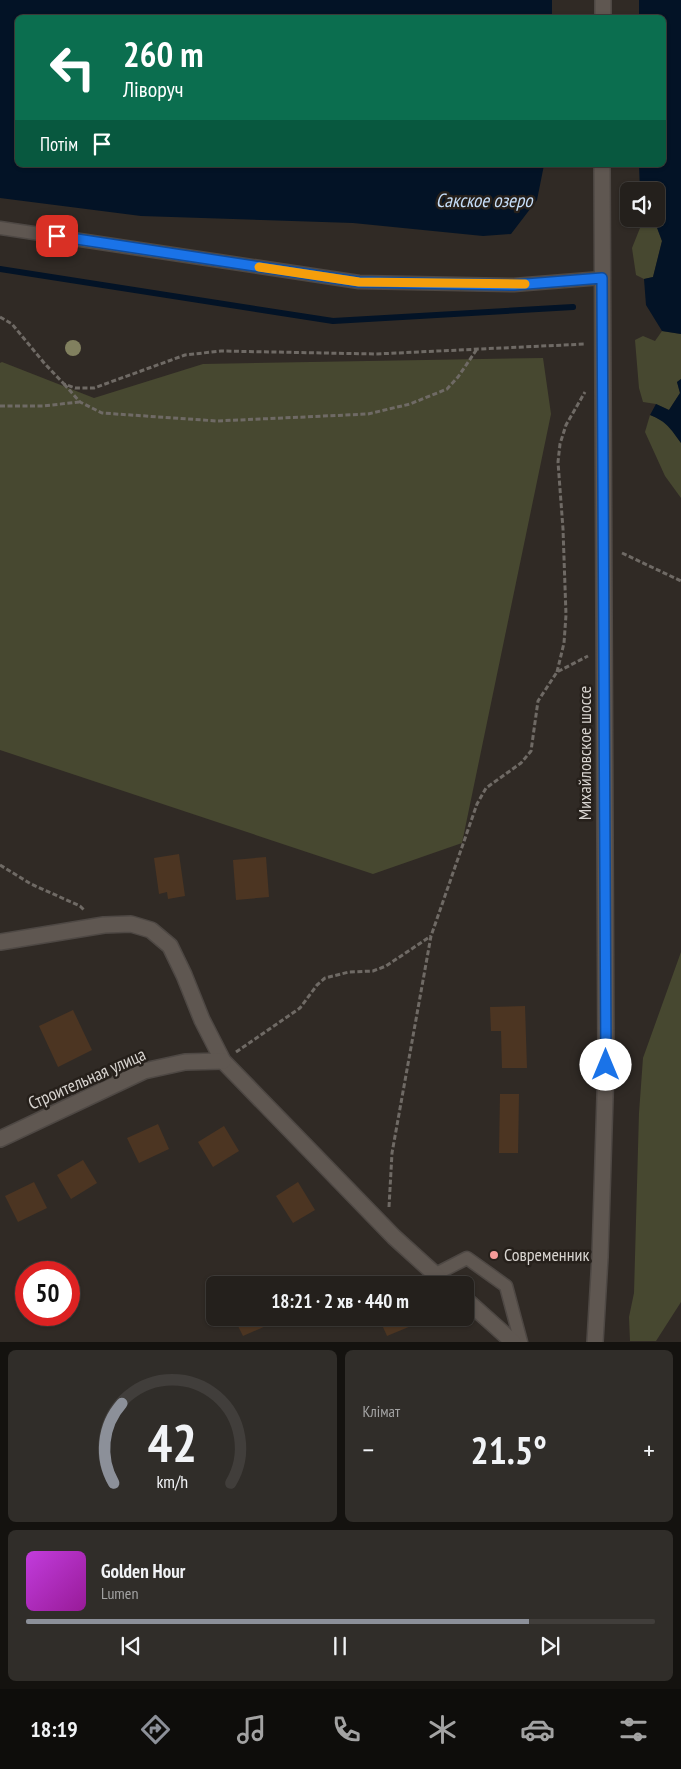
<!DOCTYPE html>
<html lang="uk">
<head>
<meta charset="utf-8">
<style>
	:root { --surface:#24201c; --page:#302d29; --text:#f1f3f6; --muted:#a3a3a3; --line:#413e3b; --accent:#8c9099 }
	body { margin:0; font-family:"PT Sans Narrow",sans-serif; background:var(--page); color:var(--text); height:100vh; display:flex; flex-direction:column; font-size:19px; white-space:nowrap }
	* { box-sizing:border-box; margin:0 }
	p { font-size:16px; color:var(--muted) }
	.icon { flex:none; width:28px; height:28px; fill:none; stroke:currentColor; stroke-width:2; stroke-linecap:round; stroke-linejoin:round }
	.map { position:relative; height:1342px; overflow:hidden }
	.sheet { display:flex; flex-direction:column; gap:8px; padding:8px; background:#14120f; flex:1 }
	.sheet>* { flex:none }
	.hud { position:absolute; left:15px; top:15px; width:651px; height:152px; border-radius:8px; box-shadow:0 1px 4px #0004,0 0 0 1px var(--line); background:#0b6e4f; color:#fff; overflow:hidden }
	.fabs { position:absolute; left:620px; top:182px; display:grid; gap:10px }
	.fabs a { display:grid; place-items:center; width:45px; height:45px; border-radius:8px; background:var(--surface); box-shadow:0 1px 4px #0004,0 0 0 1px var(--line); font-size:25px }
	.speed { position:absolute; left:15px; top:1261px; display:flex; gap:10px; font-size:25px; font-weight:700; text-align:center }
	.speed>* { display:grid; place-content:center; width:65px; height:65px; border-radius:50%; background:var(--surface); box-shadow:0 1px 4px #0004,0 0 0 1px var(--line); line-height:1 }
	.speed .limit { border:8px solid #d22; background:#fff; color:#111 }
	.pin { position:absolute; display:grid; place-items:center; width:42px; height:42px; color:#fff; margin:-21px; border-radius:10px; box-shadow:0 2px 8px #0006 }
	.me { position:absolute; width:55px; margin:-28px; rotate:0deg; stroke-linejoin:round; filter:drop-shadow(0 0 4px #0008) }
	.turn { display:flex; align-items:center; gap:18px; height:105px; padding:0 25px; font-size:22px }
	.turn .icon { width:65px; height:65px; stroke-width:2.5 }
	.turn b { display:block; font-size:35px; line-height:42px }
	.then { display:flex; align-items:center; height:48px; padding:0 25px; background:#0003; gap:10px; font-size:19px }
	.big { font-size:38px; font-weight:600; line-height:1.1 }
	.sheet .tile { flex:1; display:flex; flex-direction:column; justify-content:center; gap:8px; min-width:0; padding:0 18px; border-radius:8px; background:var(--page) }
	.sheet .dial { align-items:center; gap:0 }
	.dial svg { height:130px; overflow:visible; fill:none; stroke:var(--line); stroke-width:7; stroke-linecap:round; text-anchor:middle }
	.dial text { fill:var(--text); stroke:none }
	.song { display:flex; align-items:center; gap:15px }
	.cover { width:60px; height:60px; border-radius:8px; background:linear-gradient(135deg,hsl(290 70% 55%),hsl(300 70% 35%)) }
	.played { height:5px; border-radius:2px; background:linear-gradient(90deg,var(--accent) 80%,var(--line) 80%) }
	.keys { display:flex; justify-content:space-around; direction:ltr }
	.heat { display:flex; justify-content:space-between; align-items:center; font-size:28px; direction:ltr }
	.sheet .tiles { flex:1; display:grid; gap:8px; grid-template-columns:1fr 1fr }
	.tile:last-child { grid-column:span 2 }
	.trip { position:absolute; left:206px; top:1276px; width:268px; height:50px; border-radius:8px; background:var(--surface); box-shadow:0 1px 4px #0004,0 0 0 1px var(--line); font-weight:600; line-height:50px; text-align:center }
	.dock { display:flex; height:80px; justify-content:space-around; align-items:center; background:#0e0d0b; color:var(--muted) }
	.dock .icon { width:35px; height:35px }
	.dock .active { color:var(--accent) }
	.dock b { font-size:22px; color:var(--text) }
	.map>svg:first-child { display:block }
	.green { fill:#474830 }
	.water { fill:#031326 }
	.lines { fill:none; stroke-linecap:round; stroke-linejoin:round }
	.stream { stroke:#031326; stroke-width:6 }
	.building { fill:#4c3522 }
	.lane-casing { stroke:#4e4844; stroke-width:15 }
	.street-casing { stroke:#4e4844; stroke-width:18 }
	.secondary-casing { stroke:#4e4844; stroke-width:18 }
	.path { stroke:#6f6a65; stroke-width:3; stroke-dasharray:5 2.5; stroke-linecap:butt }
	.lane { stroke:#5f5751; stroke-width:12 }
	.street { stroke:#5f5751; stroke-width:15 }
	.secondary { stroke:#5f5751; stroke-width:15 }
	.tree { fill:#81805f }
	.route-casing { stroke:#114b97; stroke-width:12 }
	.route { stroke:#1a73e8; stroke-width:9 }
	.slow { stroke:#f59e0b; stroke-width:9 }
	.poi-dot { fill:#f59b99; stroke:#26201b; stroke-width:2 }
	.labels { text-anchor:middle; stroke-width:5; stroke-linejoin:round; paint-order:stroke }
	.street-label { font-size:18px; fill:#d8d4d0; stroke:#26201b }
	.poi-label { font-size:18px; fill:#d8d4d0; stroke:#26201b; text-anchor:start }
	.water-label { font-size:19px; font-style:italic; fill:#c6def9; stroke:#26201b }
</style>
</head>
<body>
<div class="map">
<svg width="681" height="1342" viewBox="0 0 681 1342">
	<rect width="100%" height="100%" fill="#302a25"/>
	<g class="green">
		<path d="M642,223L656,225L662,241L653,277L644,279L636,275L632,248Z"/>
		<path d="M662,331L681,334V379L677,382L680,393L669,410L656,404L643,402L639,388L635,340L643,336L655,341Z"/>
		<path d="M543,358L551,414L462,843L373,874L0,750V363L2,362L94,398L203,364Z"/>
		<path d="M650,415L662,420L670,427L681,443V498L665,476L645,432Z"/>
		<path d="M681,952V1302L656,1341H630L629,1317L634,1293L639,1113L643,1058Z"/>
	</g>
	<g class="water">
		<path d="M0,0H552V18H18V165H544L537,200L511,234L483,236L353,223L141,216L0,198Z"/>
		<path d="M639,0H681V334L662,331L646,305L644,279L653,277L662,241L656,225L642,223L641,219H656V191H640L639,165H664V18L639,17Z"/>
		<path d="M681,379V443C670,428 667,422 650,415L656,404L669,410L680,393L677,382Z"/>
	</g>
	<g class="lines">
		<path class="stream" d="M0,269L333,321L573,307"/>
	</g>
	<g class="building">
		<path d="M179,854L185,896L168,899L167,892L159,894L154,858Z"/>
		<path d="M266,857L269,897L236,900L233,860Z"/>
		<path d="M525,1006L527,1068H502L501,1031H491L490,1007Z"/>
		<path d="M73,1010L92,1050L58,1067L39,1026Z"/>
		<path d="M500,1094H519L518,1153H499Z"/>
		<path d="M158,1124L169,1149L139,1163L127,1138Z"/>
		<path d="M224,1126L239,1151L213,1167L198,1142Z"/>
		<path d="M83,1160L97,1183L71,1199L57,1175Z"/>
		<path d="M34,1182L47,1208L18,1222L5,1196Z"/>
		<path d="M298,1182L315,1210L293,1223L276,1196Z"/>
		<path d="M234,1318H272L275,1322L243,1336Z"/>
		<path d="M379,1318H407L411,1326L387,1336Z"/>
	</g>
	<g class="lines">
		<defs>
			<g id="lane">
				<path d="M0,228L359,282L514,285L602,278"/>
				<path d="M434,1275L467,1258L506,1286L521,1342"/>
			</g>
			<g id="street">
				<path d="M0,942L104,925L131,924L151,930L170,946L184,975L202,1020L223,1061L394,1237L447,1285"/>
				<path d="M0,1139L144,1071L185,1062L223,1061"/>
				<path d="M465,1299L513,1342"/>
			</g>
			<g id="secondary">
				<path d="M603,18V0"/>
				<path d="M595,1342L600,1257L606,1065L602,165"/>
			</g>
		</defs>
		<use href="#lane" class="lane-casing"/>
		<use href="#street" class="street-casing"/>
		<use href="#secondary" class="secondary-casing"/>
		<g class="path">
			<path d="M0,317L12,324L45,364L64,384L75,388H94L185,355L221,351L376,354L585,344"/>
			<path d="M64,384L80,402L102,413L217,421L368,414L410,404L447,389L458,377L477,349"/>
			<path d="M0,406H43L79,402"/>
			<path d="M622,553L681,581"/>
			<path d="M557,672L564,643L566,615L563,529L558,462L560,444L566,425L585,392"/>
			<path d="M0,865L31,884L80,906L85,911"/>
			<path d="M236,1052L300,1008L317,985L325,978L349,972L373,971L386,966L431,936"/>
			<path d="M389,1207L392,1153L431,936L477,804L486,788L521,763L531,751L538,701L557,672L588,656"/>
		</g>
		<use href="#lane" class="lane"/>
		<use href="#street" class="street"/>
		<use href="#secondary" class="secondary"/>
	</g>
	<circle class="tree" cx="73" cy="348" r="8"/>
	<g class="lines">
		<defs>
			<path id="route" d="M57,236L359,282L514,285L602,278L606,1065"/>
		</defs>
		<use href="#route" class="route-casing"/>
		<use href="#route" class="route"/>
		<path class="slow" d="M259,267L359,282L525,284"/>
	</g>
	<circle class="poi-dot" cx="494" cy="1255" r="5"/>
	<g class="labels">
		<g class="street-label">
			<text transform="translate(585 753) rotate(-90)" y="6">Михайловское шоссе</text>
			<text transform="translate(87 1079) rotate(-24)" y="6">Строительная улица</text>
		</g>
		<g class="poi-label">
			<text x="504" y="1261">Современник</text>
		</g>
		<g class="water-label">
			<text x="484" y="207">Сакское озеро</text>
		</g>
	</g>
</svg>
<div class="fabs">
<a><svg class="icon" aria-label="sound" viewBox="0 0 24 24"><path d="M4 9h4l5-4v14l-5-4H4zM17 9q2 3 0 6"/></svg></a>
</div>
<div class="speed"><div class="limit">50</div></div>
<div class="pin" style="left:57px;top:236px;background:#d93025"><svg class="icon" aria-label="arrive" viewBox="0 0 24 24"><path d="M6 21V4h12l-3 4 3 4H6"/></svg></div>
<svg class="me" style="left:606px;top:1065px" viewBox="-20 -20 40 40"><circle r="19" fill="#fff"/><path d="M0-13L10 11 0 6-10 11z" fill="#1a73e8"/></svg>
<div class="trip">18:21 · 2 хв · 440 m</div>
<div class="hud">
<div class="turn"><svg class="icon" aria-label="left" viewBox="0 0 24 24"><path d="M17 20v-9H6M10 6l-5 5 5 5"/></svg><div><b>260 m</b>Ліворуч</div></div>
<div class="then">Потім<svg class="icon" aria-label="arrive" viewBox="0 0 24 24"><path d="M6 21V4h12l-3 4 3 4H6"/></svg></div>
</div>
</div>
<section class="sheet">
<div class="tiles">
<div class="tile dial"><svg viewBox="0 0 100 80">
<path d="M14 69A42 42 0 1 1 86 69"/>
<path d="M14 69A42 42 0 0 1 19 20" stroke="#8c9099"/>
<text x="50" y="56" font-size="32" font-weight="700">42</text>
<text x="50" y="72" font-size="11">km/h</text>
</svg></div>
<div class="tile"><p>Клімат</p>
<div class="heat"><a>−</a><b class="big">21.5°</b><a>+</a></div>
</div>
<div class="tile">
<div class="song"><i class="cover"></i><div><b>Golden Hour</b><p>Lumen</p></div></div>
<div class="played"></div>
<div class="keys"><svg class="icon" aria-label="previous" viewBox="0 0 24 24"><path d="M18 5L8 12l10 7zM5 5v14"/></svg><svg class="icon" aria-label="pause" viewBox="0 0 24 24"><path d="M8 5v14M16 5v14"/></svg><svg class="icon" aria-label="next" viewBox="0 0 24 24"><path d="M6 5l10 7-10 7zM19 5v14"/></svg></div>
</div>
</div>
</section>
<nav class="dock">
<b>18:19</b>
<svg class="icon active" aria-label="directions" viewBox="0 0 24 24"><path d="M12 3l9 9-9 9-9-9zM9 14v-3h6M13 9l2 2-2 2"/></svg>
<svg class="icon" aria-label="music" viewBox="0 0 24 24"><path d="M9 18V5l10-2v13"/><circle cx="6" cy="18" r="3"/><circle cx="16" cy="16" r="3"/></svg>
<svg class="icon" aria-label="phone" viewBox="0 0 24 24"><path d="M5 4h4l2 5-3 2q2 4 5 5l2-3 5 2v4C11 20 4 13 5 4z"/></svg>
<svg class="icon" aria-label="climate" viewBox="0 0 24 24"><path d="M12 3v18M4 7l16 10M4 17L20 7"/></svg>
<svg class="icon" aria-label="car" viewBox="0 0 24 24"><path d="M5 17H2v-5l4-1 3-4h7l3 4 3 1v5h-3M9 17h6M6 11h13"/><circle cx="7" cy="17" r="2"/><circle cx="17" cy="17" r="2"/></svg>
<svg class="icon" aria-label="filters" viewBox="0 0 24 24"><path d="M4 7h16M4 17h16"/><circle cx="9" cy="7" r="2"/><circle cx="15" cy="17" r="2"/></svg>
</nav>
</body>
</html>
